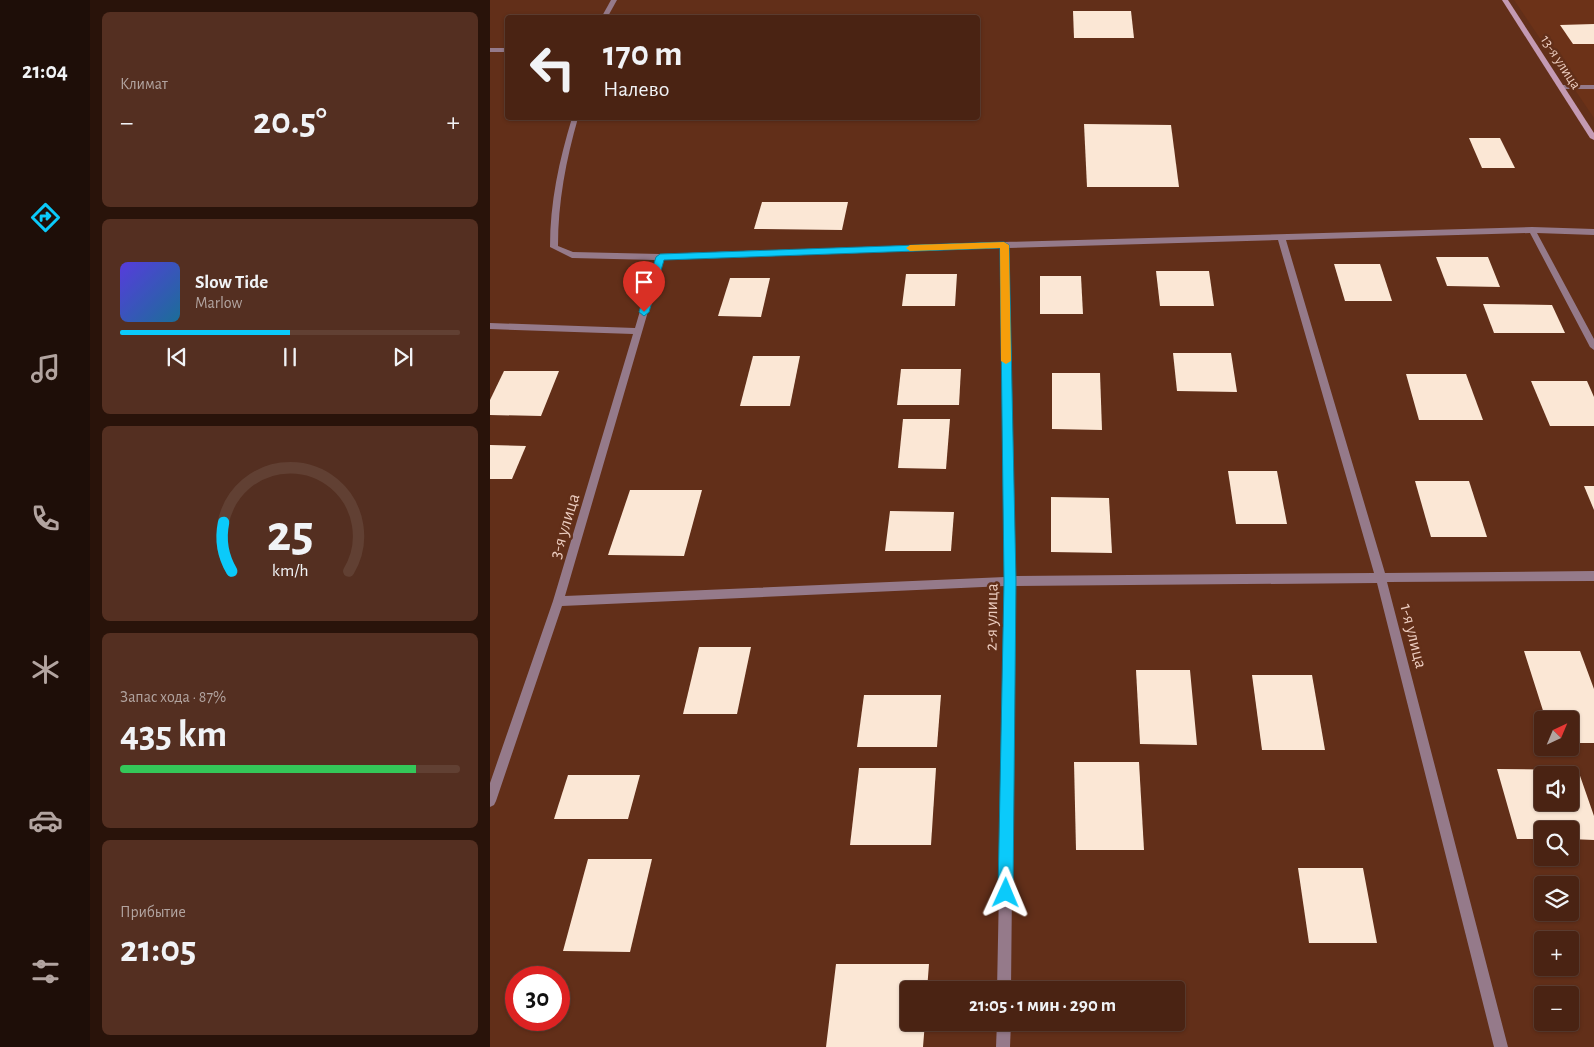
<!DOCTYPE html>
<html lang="ru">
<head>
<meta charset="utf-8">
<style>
	:root { --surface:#4a2313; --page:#542f21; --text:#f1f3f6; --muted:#b2a4a0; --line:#614033; --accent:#0bcafa }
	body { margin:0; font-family:"Alegreya Sans",sans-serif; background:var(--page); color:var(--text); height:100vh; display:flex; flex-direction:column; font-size:19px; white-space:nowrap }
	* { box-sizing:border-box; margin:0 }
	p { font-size:16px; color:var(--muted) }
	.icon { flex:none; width:28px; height:28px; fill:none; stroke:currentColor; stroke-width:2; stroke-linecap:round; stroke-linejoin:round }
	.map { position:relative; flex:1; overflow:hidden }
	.details { display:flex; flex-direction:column; gap:12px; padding:12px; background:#29130a; width:400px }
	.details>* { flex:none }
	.hud { position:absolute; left:15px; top:15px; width:475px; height:105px; border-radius:5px; box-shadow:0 1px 4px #0004,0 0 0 1px var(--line); background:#4a2313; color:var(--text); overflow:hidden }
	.needle { width:32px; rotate:44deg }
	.controls { position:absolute; left:1044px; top:711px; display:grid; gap:10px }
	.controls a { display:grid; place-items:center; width:45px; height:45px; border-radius:5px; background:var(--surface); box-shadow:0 1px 4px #0004,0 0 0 1px var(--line); font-size:25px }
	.speed { position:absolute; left:15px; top:966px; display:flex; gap:10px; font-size:25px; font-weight:700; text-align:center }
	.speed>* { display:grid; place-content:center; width:65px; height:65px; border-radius:50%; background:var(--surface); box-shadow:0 1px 4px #0004,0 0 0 1px var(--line); line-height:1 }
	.speed .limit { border:8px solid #d22; background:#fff; color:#111 }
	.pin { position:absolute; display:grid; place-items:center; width:42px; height:42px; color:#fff; margin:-51px -21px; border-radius:50% 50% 50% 0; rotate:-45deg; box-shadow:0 0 5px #0007 }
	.pin .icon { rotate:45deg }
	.me { position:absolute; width:55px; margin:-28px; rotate:1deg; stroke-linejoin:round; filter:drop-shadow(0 0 4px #0008) }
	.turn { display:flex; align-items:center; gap:18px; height:105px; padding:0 15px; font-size:22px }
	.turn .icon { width:65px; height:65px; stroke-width:2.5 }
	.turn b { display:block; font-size:35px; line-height:42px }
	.big { font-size:38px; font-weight:700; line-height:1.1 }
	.details .card { flex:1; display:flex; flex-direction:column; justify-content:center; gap:8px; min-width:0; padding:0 18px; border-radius:8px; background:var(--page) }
	.details .dial { align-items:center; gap:0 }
	.dial svg { height:130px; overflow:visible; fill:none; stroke:var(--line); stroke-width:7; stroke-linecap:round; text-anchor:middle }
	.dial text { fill:var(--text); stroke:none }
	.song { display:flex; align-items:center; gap:15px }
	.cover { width:60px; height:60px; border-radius:8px; background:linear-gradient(135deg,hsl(250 70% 55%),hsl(200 70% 35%)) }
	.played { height:5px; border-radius:2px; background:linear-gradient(90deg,var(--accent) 50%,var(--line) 50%) }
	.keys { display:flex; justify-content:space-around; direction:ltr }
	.heat { display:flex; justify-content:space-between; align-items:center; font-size:28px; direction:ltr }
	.charge { height:8px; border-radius:4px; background:linear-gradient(90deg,#34c759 87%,var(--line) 0) }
	.trip { position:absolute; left:410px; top:981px; width:285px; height:50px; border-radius:5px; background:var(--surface); box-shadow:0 1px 4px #0004,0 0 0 1px var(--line); font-weight:700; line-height:50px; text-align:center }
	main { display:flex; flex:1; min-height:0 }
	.tabs { display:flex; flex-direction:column; width:90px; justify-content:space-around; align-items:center; background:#1e0e08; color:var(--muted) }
	.tabs .icon { width:35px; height:35px }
	.tabs .current { color:var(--accent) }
	.tabs b { font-size:22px; color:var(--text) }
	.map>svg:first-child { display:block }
	.built { fill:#6c3218 }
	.building { fill:#fbe7d5; fill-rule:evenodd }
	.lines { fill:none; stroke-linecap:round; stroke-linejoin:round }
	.lane { fill:#957a8a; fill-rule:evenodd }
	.street { fill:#957a8a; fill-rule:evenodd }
	.secondary { fill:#c49ab3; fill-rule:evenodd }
	.route { fill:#0bcafa; stroke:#0783a2 }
	.slow { fill:#f59e0b }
	.labels { text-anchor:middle; stroke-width:5; stroke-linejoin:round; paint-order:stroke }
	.far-street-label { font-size:15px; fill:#ebcbbe; stroke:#622f19 }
	.street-label { font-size:18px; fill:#ebcbbe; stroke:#622f19 }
</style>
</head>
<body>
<main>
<nav class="tabs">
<b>21:04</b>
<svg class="icon current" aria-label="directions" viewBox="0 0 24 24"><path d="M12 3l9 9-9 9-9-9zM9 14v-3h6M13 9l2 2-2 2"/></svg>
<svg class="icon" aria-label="music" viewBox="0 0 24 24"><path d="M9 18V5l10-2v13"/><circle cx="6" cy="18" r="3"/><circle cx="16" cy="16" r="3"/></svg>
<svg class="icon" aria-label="phone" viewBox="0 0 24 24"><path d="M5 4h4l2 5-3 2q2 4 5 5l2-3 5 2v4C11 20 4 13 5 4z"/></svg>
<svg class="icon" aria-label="climate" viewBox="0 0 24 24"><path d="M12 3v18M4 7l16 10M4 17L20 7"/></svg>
<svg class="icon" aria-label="car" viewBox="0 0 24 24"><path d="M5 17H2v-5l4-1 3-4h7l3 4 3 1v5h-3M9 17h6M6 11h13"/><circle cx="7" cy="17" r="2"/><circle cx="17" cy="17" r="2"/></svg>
<svg class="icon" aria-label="filters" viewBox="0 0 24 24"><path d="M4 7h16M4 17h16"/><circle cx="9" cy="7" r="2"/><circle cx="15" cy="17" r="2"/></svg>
</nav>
<section class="details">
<div class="card"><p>Климат</p>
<div class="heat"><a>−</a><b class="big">20.5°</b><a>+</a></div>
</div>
<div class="card">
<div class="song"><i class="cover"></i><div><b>Slow Tide</b><p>Marlow</p></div></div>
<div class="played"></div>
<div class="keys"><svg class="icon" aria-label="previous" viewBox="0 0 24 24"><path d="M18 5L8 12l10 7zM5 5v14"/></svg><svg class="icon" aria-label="pause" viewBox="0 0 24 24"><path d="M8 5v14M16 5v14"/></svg><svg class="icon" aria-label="next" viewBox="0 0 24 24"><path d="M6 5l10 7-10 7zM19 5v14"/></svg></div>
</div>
<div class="card dial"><svg viewBox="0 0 100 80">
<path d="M14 69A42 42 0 1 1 86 69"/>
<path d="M14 69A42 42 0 0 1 9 39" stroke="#0bcafa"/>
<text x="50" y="56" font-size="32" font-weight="700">25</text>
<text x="50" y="72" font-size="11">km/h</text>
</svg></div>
<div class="card"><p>Запас хода · 87%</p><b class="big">435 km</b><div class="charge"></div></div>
<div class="card"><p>Прибытие</p><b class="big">21:05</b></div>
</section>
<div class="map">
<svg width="1104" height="1047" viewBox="0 0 1104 1047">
	<rect width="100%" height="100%" fill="#622f19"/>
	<path class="built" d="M1024,0H1104V118Z"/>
	<g class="building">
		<path d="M583,11H641L644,38H584Z"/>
		<path d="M1104,24V44H1083L1070,25Z"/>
		<path d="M594,124L681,125L689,187H597Z"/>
		<path d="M979,138H1010L1025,168H992Z"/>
		<path d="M272,202H358L352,230L264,229Z"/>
		<path d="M946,257H998L1010,287L957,286Z"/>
		<path d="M844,264H890L902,301H855Z"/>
		<path d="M666,271H719L724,306H670Z"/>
		<path d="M416,274H467L465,306H412Z"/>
		<path d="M550,276H591L593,314H550Z"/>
		<path d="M240,278H280L271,317L228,316Z"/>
		<path d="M993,304L1062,305L1075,333H1004Z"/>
		<path d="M683,353H741L747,392L687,391Z"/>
		<path d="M263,356H310L300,406H250Z"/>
		<path d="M411,369H471L469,405H407Z"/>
		<path d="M14,371H69L51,416L0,415V400Z"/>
		<path d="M562,373H610L612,430L562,429Z"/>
		<path d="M916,374H976L993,420H929Z"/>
		<path d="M1041,381H1097L1104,397V426H1060Z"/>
		<path d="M413,419H460L456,469L408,468Z"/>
		<path d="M0,445L36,446L22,479H0Z"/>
		<path d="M738,471H787L797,524H746Z"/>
		<path d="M925,481H979L997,537H941Z"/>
		<path d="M1094,486H1104V510Z"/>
		<path d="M140,490H212L194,556L118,555Z"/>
		<path d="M561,497L619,498L622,553L561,552Z"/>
		<path d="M400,511L464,512L461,551H395Z"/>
		<path d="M209,647H261L247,714H193Z"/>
		<path d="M1034,651H1090L1104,689V743H1080V720H1056Z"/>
		<path d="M646,670H700L707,745L650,744Z"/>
		<path d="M762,675H822L835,750H772Z"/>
		<path d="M374,695H451L447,747H367Z"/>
		<path d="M584,762H649L654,850H586Z"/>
		<path d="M369,768H446L441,845H360Z"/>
		<path d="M1007,769L1088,770L1104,816V840L1080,839V830H1052V839H1027ZM1052,775H1080V802H1052Z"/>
		<path d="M78,775H150L138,819H64Z"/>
		<path d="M98,859H162L140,952L73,951Z"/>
		<path d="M808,868H873L887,943H819Z"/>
		<path d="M346,964H439L437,990H419V1022H435L433,1047H336Z"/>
	</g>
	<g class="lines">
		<path class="lane" d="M1104,85V89H1071L1068,87L1071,85Z"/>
		<g class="street">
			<path d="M121,0H127L117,18H111Z"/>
			<rect x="0" y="48" width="18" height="4"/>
			<path d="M82,118H88C76,160 68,202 68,246L83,252L170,254L514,242L1042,227L1104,229V235L1047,233L1104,339V350L1100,347L1040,233L796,240L895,573L1104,571V581L897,582L1018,1047H1004L887,583L525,586L521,990H507L515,586L72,606L6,801L4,805L0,807V783L63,601L143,334L0,329V323L145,328L165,260L82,258L60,247C60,202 69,161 82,118ZM788,240L884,573L525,576L518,248ZM510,248L515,577L75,596L173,260Z"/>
			<path d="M507,1022H521L520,1047H506Z"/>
		</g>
		<path class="secondary" d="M1012,0H1018L1104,133V140L1100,138Z"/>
	</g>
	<path class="route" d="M514,242L519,245L526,581L523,893L521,898L516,900L510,898L508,893L514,581L510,248L174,260L159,312L154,316L149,312L166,257L170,254Z"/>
	<path class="slow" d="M514,242L519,245L521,361L516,364L511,361L510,248L420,251L416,248L420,245Z"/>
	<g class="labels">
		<g class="far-street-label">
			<text transform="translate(1071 62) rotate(57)" y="5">13-я улица</text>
		</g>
		<g class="street-label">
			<text transform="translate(74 526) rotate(-73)" y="6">3-я улица</text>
			<text transform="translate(501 617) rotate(-89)" y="6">2-я улица</text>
			<text transform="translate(924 636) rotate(76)" y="6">1-я улица</text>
		</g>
	</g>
</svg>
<div class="controls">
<a><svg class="needle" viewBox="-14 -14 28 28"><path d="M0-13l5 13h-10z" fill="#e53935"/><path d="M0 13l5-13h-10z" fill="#b2a4a0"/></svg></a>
<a><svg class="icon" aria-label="sound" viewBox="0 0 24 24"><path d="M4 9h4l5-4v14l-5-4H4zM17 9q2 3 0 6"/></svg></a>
<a><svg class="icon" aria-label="search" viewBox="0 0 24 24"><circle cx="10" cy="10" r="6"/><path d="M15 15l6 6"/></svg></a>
<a><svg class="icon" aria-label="layers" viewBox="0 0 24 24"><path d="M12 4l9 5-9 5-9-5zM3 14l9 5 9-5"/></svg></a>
<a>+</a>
<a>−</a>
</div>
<div class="speed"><div class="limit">30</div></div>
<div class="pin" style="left:154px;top:312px;background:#d93025"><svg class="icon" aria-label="arrive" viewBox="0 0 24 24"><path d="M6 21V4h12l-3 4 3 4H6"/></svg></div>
<svg class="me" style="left:516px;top:893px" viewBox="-20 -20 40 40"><path d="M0-17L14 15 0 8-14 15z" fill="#0bcafa" stroke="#fff" stroke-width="4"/></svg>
<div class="trip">21:05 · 1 мин · 290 m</div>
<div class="hud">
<div class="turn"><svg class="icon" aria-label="left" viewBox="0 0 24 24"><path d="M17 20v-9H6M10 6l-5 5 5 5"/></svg><div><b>170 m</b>Налево</div></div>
</div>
</div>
</main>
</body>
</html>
